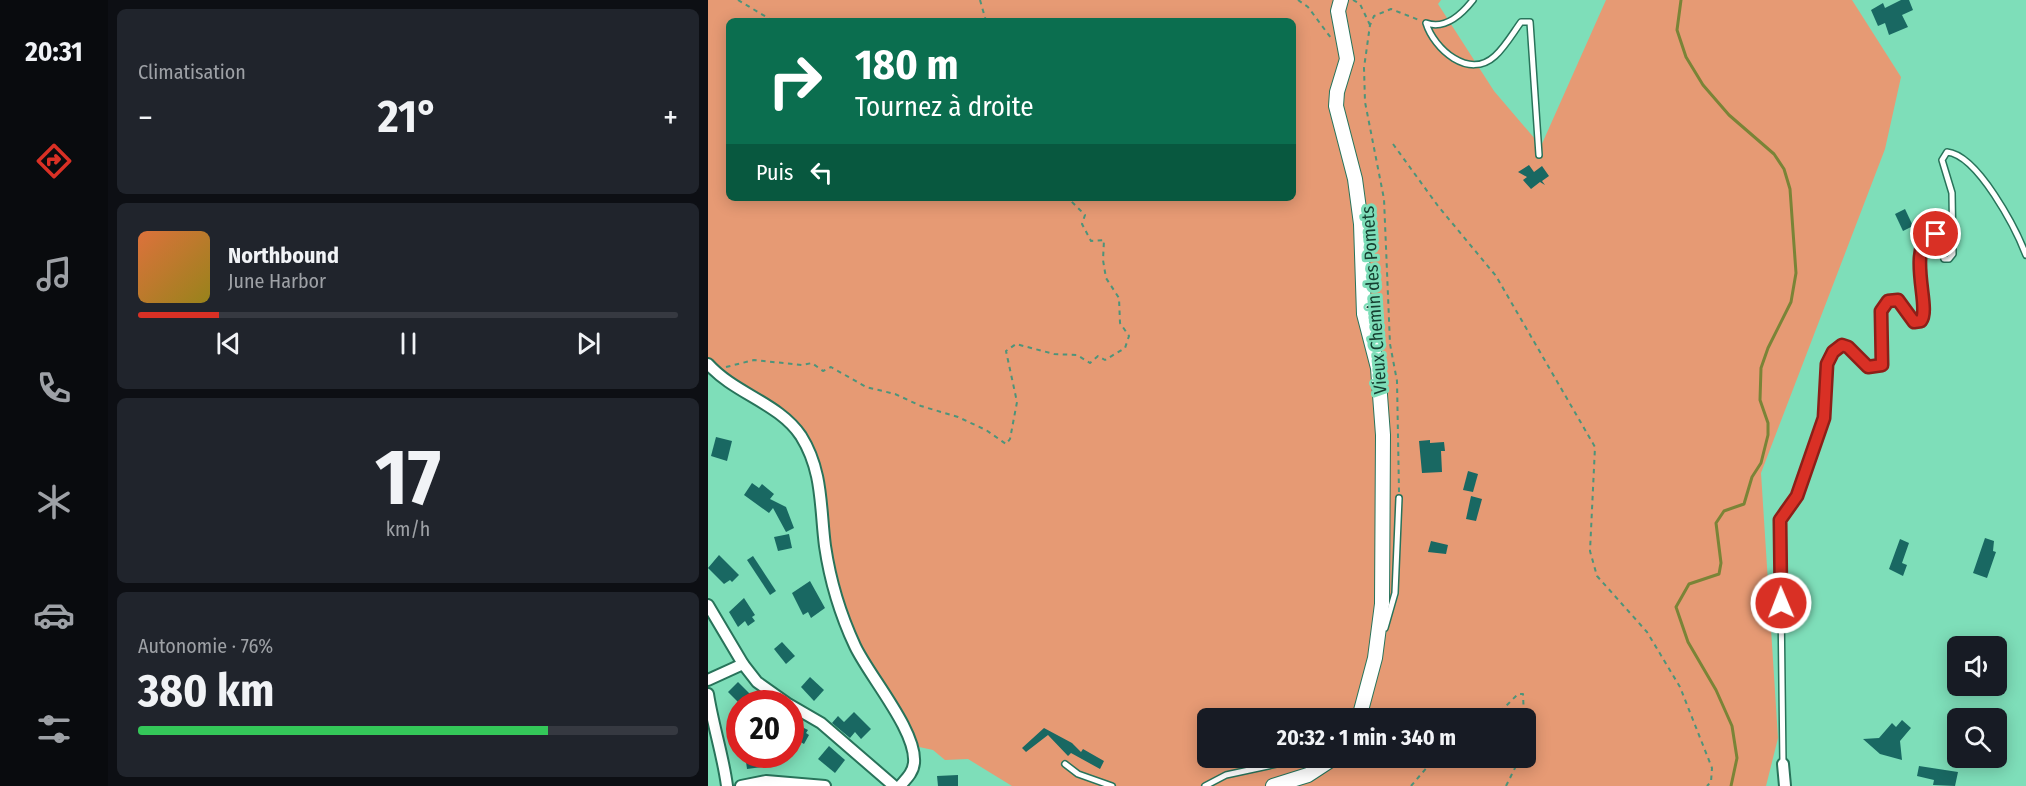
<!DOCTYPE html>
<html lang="fr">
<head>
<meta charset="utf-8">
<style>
	:root { --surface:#171b24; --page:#20242c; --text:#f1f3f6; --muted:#9ea1a6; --line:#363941; --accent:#d93025 }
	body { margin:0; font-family:"Fira Sans Condensed",sans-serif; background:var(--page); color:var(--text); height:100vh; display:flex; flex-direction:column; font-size:22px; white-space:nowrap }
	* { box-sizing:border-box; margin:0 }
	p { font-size:20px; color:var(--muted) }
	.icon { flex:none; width:33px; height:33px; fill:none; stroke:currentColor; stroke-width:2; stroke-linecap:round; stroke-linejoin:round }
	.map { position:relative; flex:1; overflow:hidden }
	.sheet { display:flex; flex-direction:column; gap:9px; padding:9px; background:#0d0f14; width:600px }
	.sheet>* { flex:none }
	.guide { position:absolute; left:18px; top:18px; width:570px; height:183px; border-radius:9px; box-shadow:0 3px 15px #0003; background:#0b6e4f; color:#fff; overflow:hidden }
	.buttons { position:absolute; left:1239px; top:636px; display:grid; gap:12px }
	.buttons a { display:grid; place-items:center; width:60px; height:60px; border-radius:9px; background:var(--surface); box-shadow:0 3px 15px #0003; font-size:30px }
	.speed { position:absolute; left:18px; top:690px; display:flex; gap:12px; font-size:30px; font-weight:700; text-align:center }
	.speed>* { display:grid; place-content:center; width:78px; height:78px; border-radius:50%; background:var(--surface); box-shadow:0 3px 15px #0003; line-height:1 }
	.speed .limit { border:9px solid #d22; background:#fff; color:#111 }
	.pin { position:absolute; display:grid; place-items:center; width:51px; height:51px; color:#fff; margin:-26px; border:3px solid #fff; border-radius:50%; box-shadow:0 2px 6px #0007 }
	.me { position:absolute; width:66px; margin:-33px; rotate:359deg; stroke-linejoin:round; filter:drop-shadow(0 0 4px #0008) }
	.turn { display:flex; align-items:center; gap:21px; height:126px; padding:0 30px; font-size:27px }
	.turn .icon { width:78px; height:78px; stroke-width:2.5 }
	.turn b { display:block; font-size:42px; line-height:51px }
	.then { display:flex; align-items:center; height:57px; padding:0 30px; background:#0003; gap:12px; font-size:22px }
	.big { font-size:45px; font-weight:700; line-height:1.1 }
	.sheet .widget { flex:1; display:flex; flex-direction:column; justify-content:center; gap:9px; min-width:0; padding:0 21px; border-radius:9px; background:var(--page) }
	.sheet .dial { align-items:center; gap:0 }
	.dial b { font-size:78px; line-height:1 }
	.song { display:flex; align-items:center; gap:18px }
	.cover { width:72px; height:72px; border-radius:9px; background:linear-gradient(135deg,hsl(20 70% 55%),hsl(50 70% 35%)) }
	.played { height:6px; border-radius:3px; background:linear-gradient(90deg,var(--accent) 15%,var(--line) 15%) }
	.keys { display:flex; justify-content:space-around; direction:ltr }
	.heat { display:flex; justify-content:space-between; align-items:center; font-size:33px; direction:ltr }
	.charge { height:9px; border-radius:4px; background:linear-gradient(90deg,#34c759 76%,var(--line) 0) }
	.trip { position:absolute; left:489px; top:708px; width:339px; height:60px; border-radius:9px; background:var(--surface); box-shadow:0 3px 15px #0003; font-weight:700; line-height:60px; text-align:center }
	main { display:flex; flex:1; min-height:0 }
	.tabs { display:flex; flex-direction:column; width:108px; justify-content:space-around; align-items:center; background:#090b0e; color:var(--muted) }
	.tabs .icon { width:42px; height:42px }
	.tabs .selected { color:var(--accent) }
	.tabs b { font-size:27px; color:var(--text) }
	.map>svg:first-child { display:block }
	.green { fill:#e69a74; fill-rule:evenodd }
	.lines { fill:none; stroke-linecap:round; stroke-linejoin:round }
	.stream { stroke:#7a8437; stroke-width:3 }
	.building { fill:#196862 }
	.service-casing { stroke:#28735a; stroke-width:8 }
	.minor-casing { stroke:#28735a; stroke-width:14 }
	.tertiary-casing { stroke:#28735a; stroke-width:16 }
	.path { stroke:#4d947a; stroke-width:2; stroke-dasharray:4.5 4.5; stroke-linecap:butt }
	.service { stroke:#fff; stroke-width:5 }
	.minor { stroke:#fff; stroke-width:10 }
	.tertiary { stroke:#fff; stroke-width:14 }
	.route-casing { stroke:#8d1f18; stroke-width:15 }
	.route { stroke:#d93025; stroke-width:10 }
	.labels { text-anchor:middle; stroke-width:6; stroke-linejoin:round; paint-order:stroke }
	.street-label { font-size:18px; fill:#164031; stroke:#7edeb9 }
</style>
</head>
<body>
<main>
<nav class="tabs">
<b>20:31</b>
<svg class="icon selected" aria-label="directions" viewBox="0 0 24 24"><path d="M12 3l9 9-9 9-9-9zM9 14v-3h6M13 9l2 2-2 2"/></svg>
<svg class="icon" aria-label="music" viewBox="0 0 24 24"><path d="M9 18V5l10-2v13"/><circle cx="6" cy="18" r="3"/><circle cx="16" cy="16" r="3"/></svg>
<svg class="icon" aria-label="phone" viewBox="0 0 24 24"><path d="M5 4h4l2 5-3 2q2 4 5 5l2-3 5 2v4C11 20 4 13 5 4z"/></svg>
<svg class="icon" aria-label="climate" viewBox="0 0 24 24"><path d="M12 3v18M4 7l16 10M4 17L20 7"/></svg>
<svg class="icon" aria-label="car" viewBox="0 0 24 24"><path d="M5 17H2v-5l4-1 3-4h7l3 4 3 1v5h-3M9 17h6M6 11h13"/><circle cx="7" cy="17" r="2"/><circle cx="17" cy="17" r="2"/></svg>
<svg class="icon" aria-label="filters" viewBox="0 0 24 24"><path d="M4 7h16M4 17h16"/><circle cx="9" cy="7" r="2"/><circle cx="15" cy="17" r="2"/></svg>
</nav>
<section class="sheet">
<div class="widget"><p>Climatisation</p>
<div class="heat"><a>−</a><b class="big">21°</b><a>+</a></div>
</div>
<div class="widget">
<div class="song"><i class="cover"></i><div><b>Northbound</b><p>June Harbor</p></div></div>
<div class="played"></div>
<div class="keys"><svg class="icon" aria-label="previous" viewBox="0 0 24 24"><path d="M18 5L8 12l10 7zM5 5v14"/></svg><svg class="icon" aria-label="pause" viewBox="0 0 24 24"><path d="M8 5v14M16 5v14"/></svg><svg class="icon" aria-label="next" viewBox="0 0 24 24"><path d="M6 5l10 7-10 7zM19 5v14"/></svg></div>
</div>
<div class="widget dial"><b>17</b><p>km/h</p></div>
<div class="widget"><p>Autonomie · 76%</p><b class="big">380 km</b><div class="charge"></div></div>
</section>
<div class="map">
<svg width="1318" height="786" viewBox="0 0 1318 786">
	<rect width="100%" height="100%" fill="#7edeb9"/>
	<path class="green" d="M0,0H733L730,4L786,91L833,146L898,0H1144L1193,77L1177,149L1053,473L1070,738L1058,786H304L260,759L237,760L225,750L202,745L138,637L106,466L88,436L66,416L0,369ZM21,21H585V198H21ZM500,718H818V758H500Z"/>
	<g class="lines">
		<path class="stream" d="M973,0L969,30L978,57L995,85L1021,115L1066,154L1076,169L1082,189L1088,273L1083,302L1060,348L1053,368L1052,400L1060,423V435L1053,463L1044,477L1036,504L1016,511L1008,523L1013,563L1011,574L981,584L968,607L980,642L1008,690L1024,726L1029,758L1023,786"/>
	</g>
	<g class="building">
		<path d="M1193,0H1201L1205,10L1194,15L1200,27L1181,35L1177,23L1170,26L1163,10L1175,3L1177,8Z"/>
		<path d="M821,165L826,172L834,166L841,176L834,181L837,185L832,182L823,189L815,180L819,177L810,172Z"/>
		<path d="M1197,209L1205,226L1195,231L1187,214Z"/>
		<path d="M8,437L24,441L19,461L3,456Z"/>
		<path d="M722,440V443L736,442L737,451H733L734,472L714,473L711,441Z"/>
		<path d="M760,471L770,474L765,492L755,490Z"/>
		<path d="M44,483L51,488L54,484L66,494L62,499L78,507L86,528L78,532L65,508L61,513L36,495Z"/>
		<path d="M763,496L774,499L768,521L758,519Z"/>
		<path d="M81,534L84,548L70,551L66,537Z"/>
		<path d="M1277,538L1286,541L1285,551L1288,552L1279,578L1265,573Z"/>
		<path d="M1192,539L1201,543L1194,563L1199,565L1195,576L1181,569Z"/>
		<path d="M723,541L740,545L738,554L720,552Z"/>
		<path d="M11,555L31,575L24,582L22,580L16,584L0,568Z"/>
		<path d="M45,556L68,591L62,595L39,560Z"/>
		<path d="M102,581L117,608L103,618L100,612L95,615L84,593Z"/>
		<path d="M36,598L47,615L44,617L47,621L40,626L37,621L30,627L21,612Z"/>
		<path d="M74,642L87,656L78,664L66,649Z"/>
		<path d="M102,677L116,690L106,701L93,687Z"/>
		<path d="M30,682L47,699L42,704H32L20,692Z"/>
		<path d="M146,712L163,729L153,739L147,732L142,738L124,723L130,716L136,722Z"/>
		<path d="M1194,720L1203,728L1192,741L1194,760L1172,754L1155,739L1171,738L1184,723L1188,727Z"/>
		<path d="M82,721L100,730L98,733L101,735L96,744L82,736Z"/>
		<path d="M336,728L364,743L373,752L375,749L396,761L392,769L363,753L360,756L340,735L318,752L314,748Z"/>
		<path d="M121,746L137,760L127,773L110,759Z"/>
		<path d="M37,754H51L54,767L39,769Z"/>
		<path d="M1211,766L1250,772L1247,786L1225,785L1226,780L1209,776Z"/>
		<path d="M250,775V786H230L229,776Z"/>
	</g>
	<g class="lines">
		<defs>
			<g id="service">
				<path d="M765,0C754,14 738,30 718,23C726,49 761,80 787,56C797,47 805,33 813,22H822L831,155"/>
				<path d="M677,628L687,593L691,498"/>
				<path d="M357,764L370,774L404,786"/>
				<path d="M1075,764L1072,520L1089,496L1115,418L1118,371L1122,357L1134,345C1151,349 1154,375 1174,365C1179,346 1158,308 1186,299L1193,302L1206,322L1216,318L1212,272L1214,243L1221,233L1228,234L1236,259H1241L1245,254L1244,193L1234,160L1239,152C1270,155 1308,229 1318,255"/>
				<path d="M497,786L518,775L597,758"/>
			</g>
			<g id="minor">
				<path d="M0,364C27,394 71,403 93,436C115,471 112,507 117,546C122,580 133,616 147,646C161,676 209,731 206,763C205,773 198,779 192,786"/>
				<path d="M0,605L35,664"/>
				<path d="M0,680L35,664L49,682L80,704"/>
				<path d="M0,694C5,726 15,755 19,786"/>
				<path d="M82,705L113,723L186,786"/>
				<path d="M1075,764L1077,786"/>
				<path d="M33,786L58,781L117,786"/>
			</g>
			<g id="tertiary">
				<path d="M633,0L630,11L639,59L629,92L628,106L647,179L653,224L656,314L670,368L675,435L674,604L667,658L651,718"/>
				<path d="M565,786L600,775L626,758"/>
			</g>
		</defs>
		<use href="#service" class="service-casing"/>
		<use href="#minor" class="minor-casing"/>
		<use href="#tertiary" class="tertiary-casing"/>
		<g class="path">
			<path d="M30,0L65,21"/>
			<path d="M272,0L278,21"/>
			<path d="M590,0L600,7L623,38"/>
			<path d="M645,0L652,4L662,25"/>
			<path d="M685,144L730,206L788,276L887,447L882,551L889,576L939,632L972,687L1004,768L1003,782L999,786"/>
			<path d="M18,367L46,360L94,365L104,363L115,371L123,367L158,387L187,394L213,406L250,417L278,430L298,444L302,439L309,402L298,351L308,344L346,354L369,355L382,363L390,356L397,360L417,348L421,336L412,323L411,298L398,278L395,260L396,240L383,241L374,224L377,215L360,198"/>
			<path d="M691,492L689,381L682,344L676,199L657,102L656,68L662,25L666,16L683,9L711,20"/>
			<path d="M786,718L810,694H815L816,718"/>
			<path d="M703,786L721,765L738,758"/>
			<path d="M798,786L812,758"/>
		</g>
		<use href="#service" class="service"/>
		<use href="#minor" class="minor"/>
		<use href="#tertiary" class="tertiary"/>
	</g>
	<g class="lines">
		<defs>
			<path id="route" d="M1073,603L1072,520L1089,496L1116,418L1119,364L1125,352L1134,345L1140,347L1160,367L1174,365L1173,311L1180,301L1190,300L1206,322L1213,321C1223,308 1200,257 1221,233L1228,234"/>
		</defs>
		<use href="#route" class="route-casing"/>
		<use href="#route" class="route"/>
	</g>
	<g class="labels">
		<g class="street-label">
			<text transform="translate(666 300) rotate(-94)" y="6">Vieux Chemin des Pomets</text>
		</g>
	</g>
</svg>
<div class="buttons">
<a><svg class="icon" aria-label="sound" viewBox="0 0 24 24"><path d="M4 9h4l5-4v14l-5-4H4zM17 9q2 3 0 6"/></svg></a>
<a><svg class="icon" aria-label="search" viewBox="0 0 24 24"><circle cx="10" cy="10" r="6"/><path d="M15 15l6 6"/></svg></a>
</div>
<div class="speed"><div class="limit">20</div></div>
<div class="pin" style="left:1228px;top:234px;background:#d93025"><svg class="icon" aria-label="arrive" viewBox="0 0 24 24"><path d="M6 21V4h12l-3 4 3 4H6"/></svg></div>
<svg class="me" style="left:1073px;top:603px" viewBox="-20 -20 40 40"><circle r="17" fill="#d93025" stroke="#fff" stroke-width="3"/><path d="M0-11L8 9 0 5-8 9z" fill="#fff"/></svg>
<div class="trip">20:32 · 1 min · 340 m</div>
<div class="guide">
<div class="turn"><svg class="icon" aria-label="right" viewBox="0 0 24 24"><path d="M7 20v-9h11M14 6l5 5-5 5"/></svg><div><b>180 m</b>Tournez à droite</div></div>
<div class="then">Puis<svg class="icon" aria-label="left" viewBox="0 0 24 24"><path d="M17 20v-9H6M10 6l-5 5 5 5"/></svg></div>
</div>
</div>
</main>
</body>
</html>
